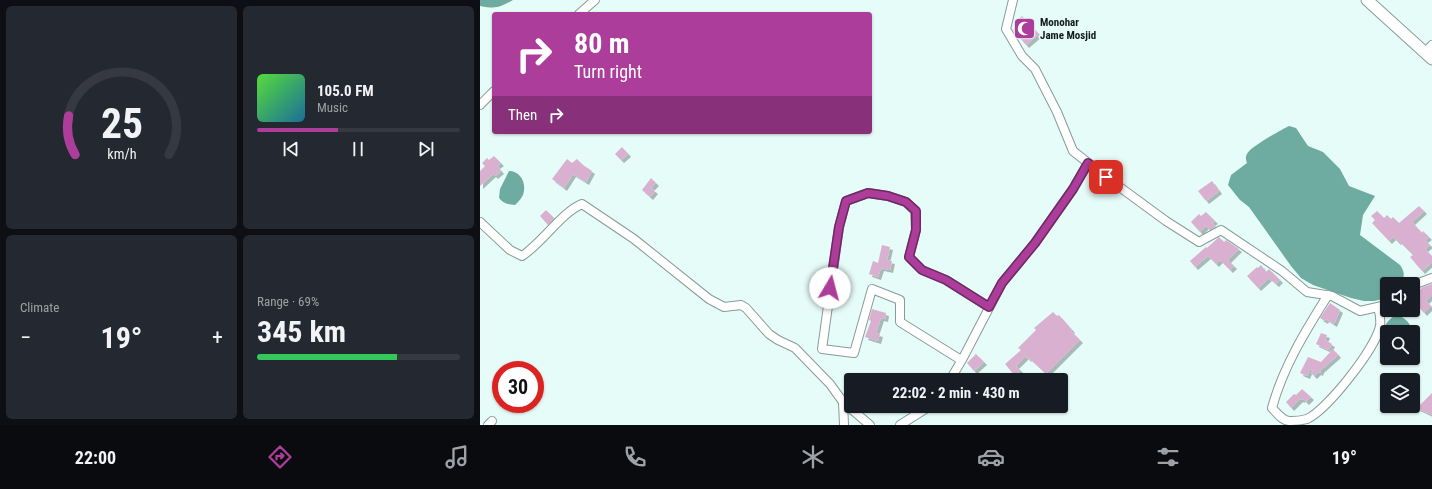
<!DOCTYPE html>
<html lang="en">
<head>
<meta charset="utf-8">
<style>
	:root { --surface:#171b24; --page:#242831; --text:#f1f3f6; --muted:#9ea1a6; --line:#363941; --accent:#ac3d9a }
	body { margin:0; font-family:"Roboto Condensed",sans-serif; background:var(--page); color:var(--text); height:100vh; display:flex; flex-direction:column; font-size:15px; white-space:nowrap }
	* { box-sizing:border-box; margin:0 }
	p { font-size:13px; color:var(--muted) }
	.icon { flex:none; width:22px; height:22px; fill:none; stroke:currentColor; stroke-width:2; stroke-linecap:round; stroke-linejoin:round }
	.map { position:relative; flex:1; overflow:hidden }
	.sheet { display:flex; flex-direction:column; gap:6px; padding:6px; background:#0d0f14; width:480px }
	.sheet>* { flex:none }
	.guide { position:absolute; left:12px; top:12px; width:380px; height:122px; border-radius:4px; box-shadow:0 1px 3px #0004; background:#ac3d9a; color:#fff; overflow:hidden }
	.tools { position:absolute; left:900px; top:277px; display:grid; gap:8px }
	.tools a { display:grid; place-items:center; width:40px; height:40px; border-radius:4px; background:var(--surface); box-shadow:0 1px 3px #0004; font-size:20px }
	.speed { position:absolute; left:12px; top:361px; display:flex; gap:8px; font-size:20px; font-weight:700; text-align:center }
	.speed>* { display:grid; place-content:center; width:52px; height:52px; border-radius:50%; background:var(--surface); box-shadow:0 1px 3px #0004; line-height:1 }
	.speed .limit { border:6px solid #d22; background:#fff; color:#111 }
	.pin { position:absolute; display:grid; place-items:center; width:34px; height:34px; color:#fff; margin:-17px; border-radius:8px; box-shadow:0 2px 6px #0006 }
	.me { position:absolute; width:44px; margin:-22px; rotate:8deg; stroke-linejoin:round; filter:drop-shadow(0 0 3px #0008) }
	.turn { display:flex; align-items:center; gap:14px; height:84px; padding:0 16px; font-size:18px }
	.turn .icon { width:52px; height:52px; stroke-width:2.5 }
	.turn b { display:block; font-size:28px; line-height:34px }
	.then { display:flex; align-items:center; height:38px; padding:0 16px; background:#0003; gap:8px; font-size:15px }
	.big { font-size:30px; font-weight:700; line-height:1.1 }
	.sheet .tile { flex:1; display:flex; flex-direction:column; justify-content:center; gap:6px; min-width:0; padding:0 14px; border-radius:6px; background:var(--page) }
	.sheet .dial { align-items:center; gap:0 }
	.dial svg { height:104px; overflow:visible; fill:none; stroke:var(--line); stroke-width:7; stroke-linecap:round; text-anchor:middle }
	.dial text { fill:var(--text); stroke:none }
	.song { display:flex; align-items:center; gap:12px }
	.cover { width:48px; height:48px; border-radius:6px; background:linear-gradient(135deg,hsl(110 70% 55%),hsl(200 70% 35%)) }
	.played { height:4px; border-radius:2px; background:linear-gradient(90deg,var(--accent) 40%,var(--line) 40%) }
	.keys { display:flex; justify-content:space-around; direction:ltr }
	.heat { display:flex; justify-content:space-between; align-items:center; font-size:22px; direction:ltr }
	.charge { height:6px; border-radius:3px; background:linear-gradient(90deg,#34c759 69%,var(--line) 0) }
	.sheet .tiles { flex:1; display:grid; gap:6px; grid-template-columns:repeat(2,1fr) }
	.trip { position:absolute; left:364px; top:373px; width:224px; height:40px; border-radius:4px; background:var(--surface); box-shadow:0 1px 3px #0004; font-weight:700; line-height:40px; text-align:center }
	.dock { display:flex; height:64px; justify-content:space-around; align-items:center; background:#090b0e; color:var(--muted) }
	.dock .icon { width:28px; height:28px }
	.dock .selected { color:var(--accent) }
	.dock b { font-size:18px; color:var(--text) }
	main { display:flex; flex:1; min-height:0 }
	.map>svg:first-child { display:block }
	.water { fill:#6eaba0 }
	.building { fill:#dab0d0; filter:url(#shadow) }
	.lines { fill:none; stroke-linecap:round; stroke-linejoin:round }
	.street-casing { stroke:#879c97; stroke-width:10 }
	.secondary-casing { stroke:#879c97; stroke-width:13 }
	.street { stroke:#fff; stroke-width:8 }
	.secondary { stroke:#fff; stroke-width:11 }
	.route-casing { stroke:#702864; stroke-width:10 }
	.route { stroke:#ac3d9a; stroke-width:7 }
	.labels { text-anchor:middle; stroke-width:3.5; stroke-linejoin:round; paint-order:stroke }
	.poi-label { font-size:11px; font-weight:bold; fill:#131b1a; stroke:#e6fcf8; text-anchor:start }
</style>
</head>
<body>
<main>
<section class="sheet">
<div class="tiles">
<div class="tile dial"><svg viewBox="0 0 100 80">
<path d="M14 69A42 42 0 1 1 86 69"/>
<path d="M14 69A42 42 0 0 1 9 39" stroke="#ac3d9a"/>
<text x="50" y="56" font-size="32" font-weight="700">25</text>
<text x="50" y="72" font-size="11">km/h</text>
</svg></div>
<div class="tile">
<div class="song"><i class="cover"></i><div><b>105.0 FM</b><p>Music</p></div></div>
<div class="played"></div>
<div class="keys"><svg class="icon" aria-label="previous" viewBox="0 0 24 24"><path d="M18 5L8 12l10 7zM5 5v14"/></svg><svg class="icon" aria-label="pause" viewBox="0 0 24 24"><path d="M8 5v14M16 5v14"/></svg><svg class="icon" aria-label="next" viewBox="0 0 24 24"><path d="M6 5l10 7-10 7zM19 5v14"/></svg></div>
</div>
<div class="tile"><p>Climate</p>
<div class="heat"><a>−</a><b class="big">19°</b><a>+</a></div>
</div>
<div class="tile"><p>Range · 69%</p><b class="big">345 km</b><div class="charge"></div></div>
</div>
</section>
<div class="map">
<svg width="952" height="425" viewBox="0 0 952 425">
	<defs>
		<filter id="shadow"><feDropShadow dx="3" dy="3" stdDeviation="0" flood-color="#0004"/></filter>
	</defs>
	<rect width="100%" height="100%" fill="#e6fcf8"/>
	<g class="water">
		<path d="M0,0H33C18,8 17,9 0,6Z"/>
		<path d="M809,126L816,128L828,146L843,152L860,169L869,186L895,196L883,215L880,235L920,265C925,272 925,277 920,284H907V298L894,301H884L871,298L833,285L821,278L811,266L769,207L760,200L748,185L751,175L767,163C766,160 765,157 767,154C770,147 801,130 809,126Z"/>
		<path d="M29,171C41,171 47,184 43,195C41,199 38,202 35,205C28,204 24,204 19,198L20,189Z"/>
		<path d="M916,315C925,317 931,323 932,332H907V344C899,332 905,321 916,315Z"/>
	</g>
	<g class="building">
		<path d="M542,16L559,34L546,45L533,30L540,24L536,21Z"/>
		<path d="M142,147L148,154L141,160L135,154Z"/>
		<path d="M14,156L21,163L17,166L21,171L15,176L13,174L0,186V171L5,166L2,163L7,158L9,160Z"/>
		<path d="M87,159L92,163L97,159L103,165L112,171L106,182L93,174L84,188L72,179Z"/>
		<path d="M171,178L176,183L171,188L175,191L170,197L162,190Z"/>
		<path d="M732,181L739,191L726,201L718,191Z"/>
		<path d="M939,206L944,211L932,222L942,233L943,231L949,237L945,240L950,245L945,249L952,256V262L942,271L930,257L933,255L919,241L918,242L913,237L909,241L892,223L895,220L891,216L897,211L904,218L907,215L911,219L913,217L919,223Z"/>
		<path d="M66,210L74,218L68,225L60,216Z"/>
		<path d="M726,212L735,221L732,223L735,227L730,230L726,226L720,232L711,222L719,214L721,216Z"/>
		<path d="M739,237L744,242L746,240L759,249L748,260L754,266L750,270L740,260L736,264L728,256L715,267L710,261L726,247L727,248Z"/>
		<path d="M402,245L410,247L407,260L412,261L410,270L401,268L398,277L389,274L393,261L398,263Z"/>
		<path d="M781,265L786,272L789,269L800,280L796,284L789,278L778,288L767,276L777,267L778,268Z"/>
		<path d="M952,284V295L946,301L951,306L944,313L933,300V290H935L937,292L943,287Z"/>
		<path d="M850,303L860,310L854,324L846,319L845,321L840,318Z"/>
		<path d="M392,309L406,313L405,319L401,318L396,333L400,334L398,341L385,337L391,321L389,320Z"/>
		<path d="M573,312L577,316L579,315L592,330L591,331L600,340L566,374L549,358L548,359L546,356L536,366L540,370L535,376L525,364L541,350L538,348L556,330L554,328Z"/>
		<path d="M841,333L847,335L845,340L852,344L849,350L836,344Z"/>
		<path d="M853,349L858,355L841,370L840,373L838,372L834,376L831,373L833,370L830,369L827,376L820,373L828,357L841,362Z"/>
		<path d="M496,354L504,362L494,371L487,363Z"/>
		<path d="M822,389L831,397L826,402L823,399L821,400L820,399L811,408L806,402L814,394L816,395Z"/>
		<path d="M952,393V415L937,408Z"/>
	</g>
	<g class="lines">
		<defs>
			<g id="street">
				<path d="M533,0L526,29L542,56L555,69L577,112L593,151L626,177L686,221L719,242L741,230L802,271L827,292L852,296L880,311L902,306L907,303"/>
				<path d="M99,14L115,0"/>
				<path d="M945,52L952,45"/>
				<path d="M0,105L14,91"/>
				<path d="M0,222L30,250L42,256C62,243 82,212 102,204L154,239L229,299L244,307L261,305L266,308L289,334L298,340L315,348L350,384L363,402L364,425"/>
				<path d="M933,285L952,278"/>
				<path d="M848,295C826,330 803,367 792,408C797,413 803,422 811,421C816,421 823,420 827,419C847,410 896,348 900,326C901,319 900,314 898,307"/>
				<path d="M481,360L420,322V300L392,289L374,353L342,349L359,227L366,201L388,193L408,196L426,202L435,211L436,230L429,257L442,270L466,280L509,307"/>
				<path d="M470,380L483,358L522,283L555,243L593,189L608,163"/>
				<path d="M363,402L390,425"/>
				<path d="M8,425L12,421"/>
				<path d="M420,425L450,406"/>
			</g>
			<path id="secondary" d="M887,0L952,59"/>
		</defs>
		<use href="#street" class="street-casing"/>
		<use href="#secondary" class="secondary-casing"/>
		<use href="#street" class="street"/>
		<use href="#secondary" class="secondary"/>
	</g>
	<g class="lines">
		<defs>
			<path id="route" d="M350,288L359,227L366,201L388,193L408,196L426,202L436,211V230L429,257L442,270L466,280L509,307L522,283L555,243L593,189L608,163L626,177"/>
		</defs>
		<use href="#route" class="route-casing"/>
		<use href="#route" class="route"/>
	</g>
	<defs>
		<symbol id="mosque-square" viewBox="-11 -11 22 22"><rect x="-9" y="-9" width="18" height="18" rx="4" fill="#ac3d9a" stroke="#e6fcf8"/><path d="M3.5-4.9A6 6 0 1 0 3.5 4.9A5 5 0 1 1 3.5-4.9Z" fill="#fff"/></symbol>
	</defs>
	<g fill-rule="evenodd">
		<use href="#mosque-square" x="532" y="16" width="25" height="25"/>
	</g>
	<g class="labels">
		<g class="poi-label">
			<text x="560" y="26">Monohar<tspan x="560" dy="13">Jame Mosjid</tspan></text>
		</g>
	</g>
</svg>
<div class="tools">
<a><svg class="icon" aria-label="sound" viewBox="0 0 24 24"><path d="M4 9h4l5-4v14l-5-4H4zM17 9q2 3 0 6"/></svg></a>
<a><svg class="icon" aria-label="search" viewBox="0 0 24 24"><circle cx="10" cy="10" r="6"/><path d="M15 15l6 6"/></svg></a>
<a><svg class="icon" aria-label="layers" viewBox="0 0 24 24"><path d="M12 4l9 5-9 5-9-5zM3 14l9 5 9-5"/></svg></a>
</div>
<div class="speed"><div class="limit">30</div></div>
<div class="pin" style="left:626px;top:177px;background:#d93025"><svg class="icon" aria-label="arrive" viewBox="0 0 24 24"><path d="M6 21V4h12l-3 4 3 4H6"/></svg></div>
<svg class="me" style="left:350px;top:288px" viewBox="-20 -20 40 40"><circle r="19" fill="#fff"/><path d="M0-13L10 11 0 6-10 11z" fill="#ac3d9a"/></svg>
<div class="trip">22:02 · 2 min · 430 m</div>
<div class="guide">
<div class="turn"><svg class="icon" aria-label="right" viewBox="0 0 24 24"><path d="M7 20v-9h11M14 6l5 5-5 5"/></svg><div><b>80 m</b>Turn right</div></div>
<div class="then">Then<svg class="icon" aria-label="right" viewBox="0 0 24 24"><path d="M7 20v-9h11M14 6l5 5-5 5"/></svg></div>
</div>
</div>
</main>
<nav class="dock">
<b>22:00</b>
<svg class="icon selected" aria-label="directions" viewBox="0 0 24 24"><path d="M12 3l9 9-9 9-9-9zM9 14v-3h6M13 9l2 2-2 2"/></svg>
<svg class="icon" aria-label="music" viewBox="0 0 24 24"><path d="M9 18V5l10-2v13"/><circle cx="6" cy="18" r="3"/><circle cx="16" cy="16" r="3"/></svg>
<svg class="icon" aria-label="phone" viewBox="0 0 24 24"><path d="M5 4h4l2 5-3 2q2 4 5 5l2-3 5 2v4C11 20 4 13 5 4z"/></svg>
<svg class="icon" aria-label="climate" viewBox="0 0 24 24"><path d="M12 3v18M4 7l16 10M4 17L20 7"/></svg>
<svg class="icon" aria-label="car" viewBox="0 0 24 24"><path d="M5 17H2v-5l4-1 3-4h7l3 4 3 1v5h-3M9 17h6M6 11h13"/><circle cx="7" cy="17" r="2"/><circle cx="17" cy="17" r="2"/></svg>
<svg class="icon" aria-label="filters" viewBox="0 0 24 24"><path d="M4 7h16M4 17h16"/><circle cx="9" cy="7" r="2"/><circle cx="15" cy="17" r="2"/></svg>
<b>19°</b>
</nav>
</body>
</html>
